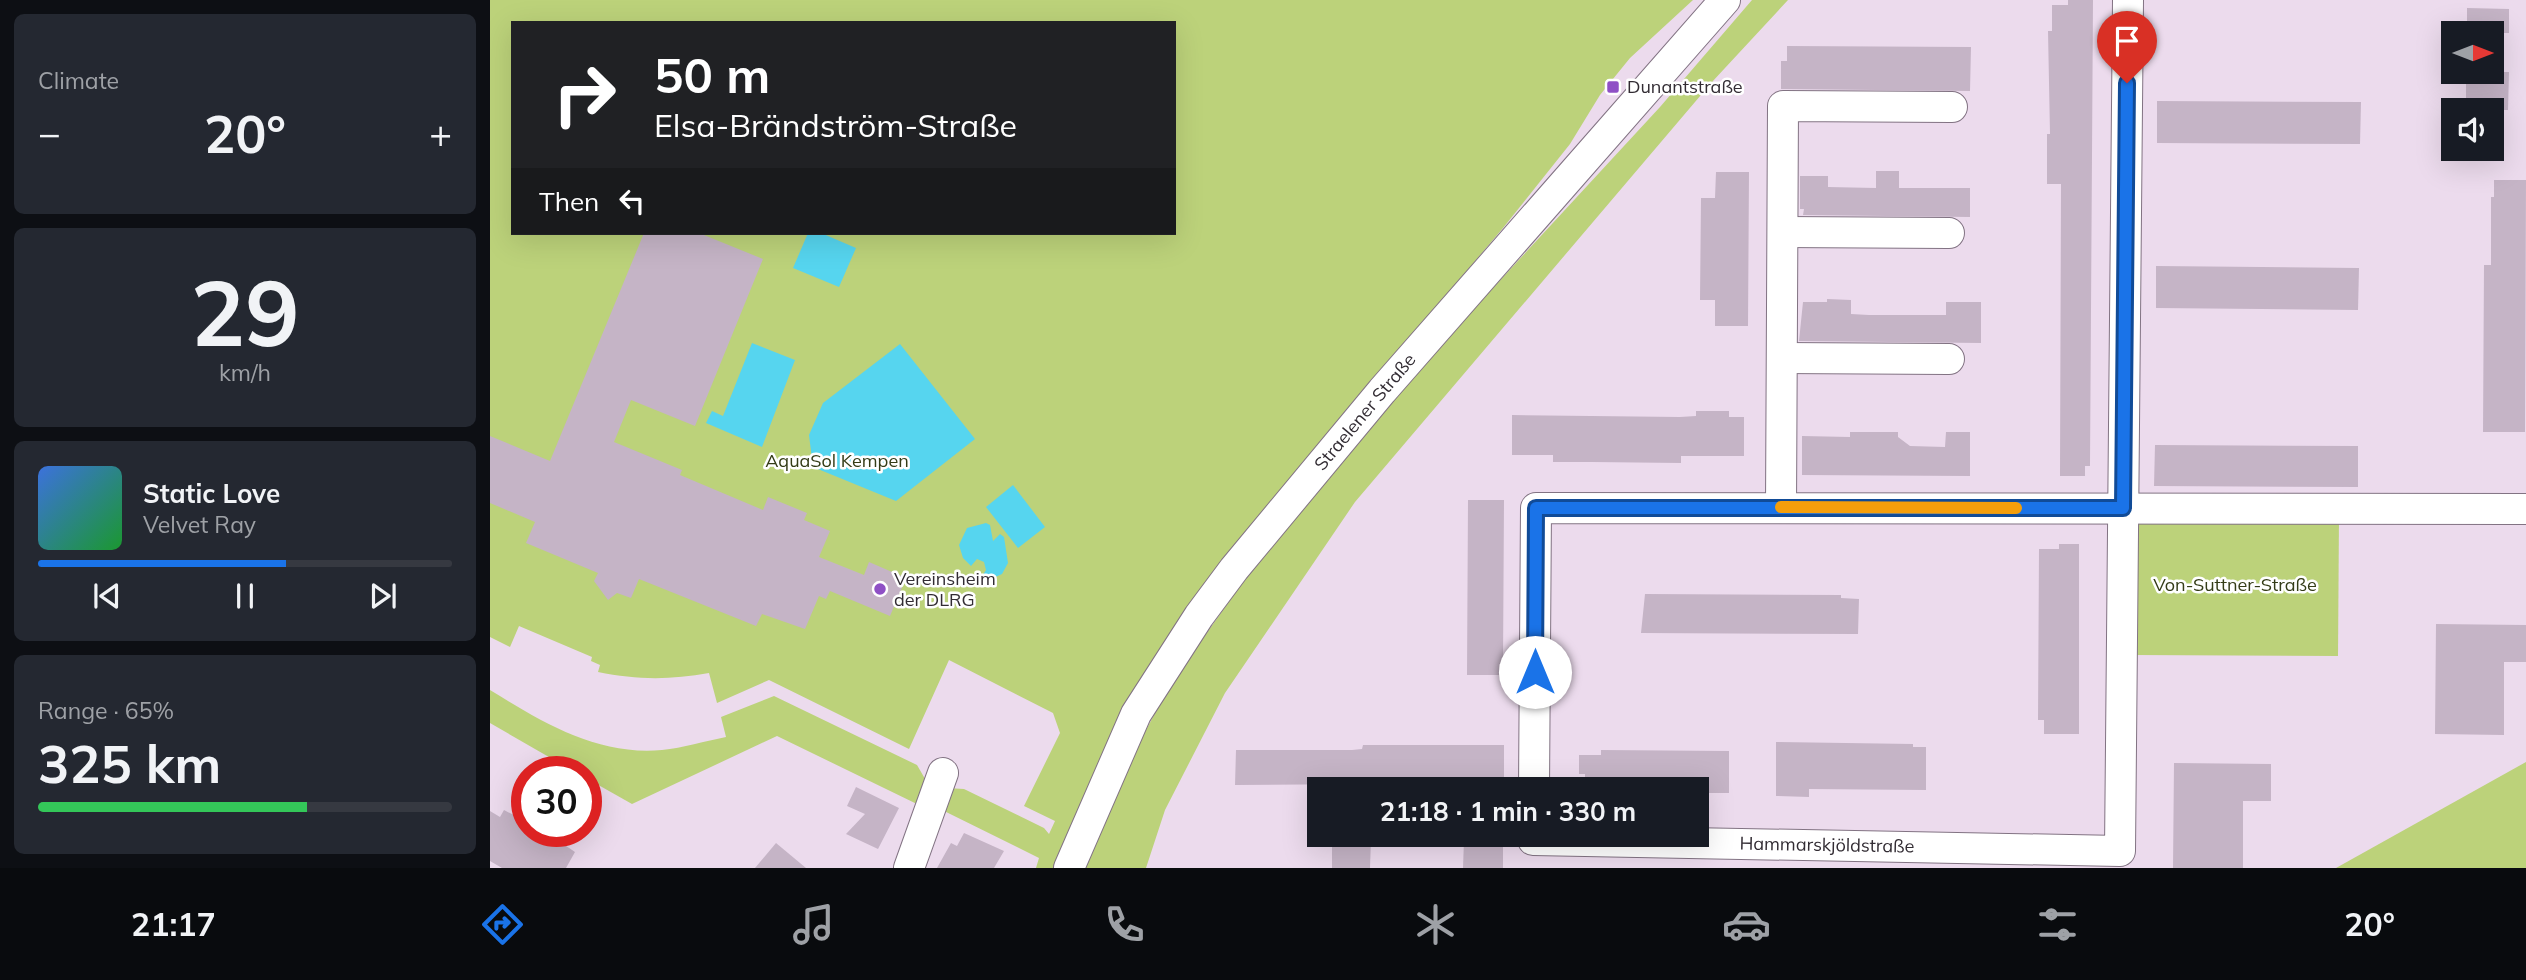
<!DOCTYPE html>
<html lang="en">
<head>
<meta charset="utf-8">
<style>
	:root { --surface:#171b24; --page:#242831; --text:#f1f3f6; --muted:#9ea1a6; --line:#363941; --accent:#1a73e8 }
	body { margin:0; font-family:Mulish,sans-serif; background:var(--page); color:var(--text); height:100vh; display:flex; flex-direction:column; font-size:26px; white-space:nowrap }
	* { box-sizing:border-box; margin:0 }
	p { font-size:23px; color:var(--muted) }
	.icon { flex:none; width:38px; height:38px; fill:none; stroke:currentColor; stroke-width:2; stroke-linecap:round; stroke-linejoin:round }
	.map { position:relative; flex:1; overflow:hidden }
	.drawer { display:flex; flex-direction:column; gap:14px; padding:14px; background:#0d0f14; width:490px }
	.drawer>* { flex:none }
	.top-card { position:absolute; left:21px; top:21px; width:665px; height:214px; border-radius:0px; box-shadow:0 7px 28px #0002; background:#202124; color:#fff; overflow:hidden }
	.needle { width:46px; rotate:90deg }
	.controls { position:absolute; left:1951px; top:21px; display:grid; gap:14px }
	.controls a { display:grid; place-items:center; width:63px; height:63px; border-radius:0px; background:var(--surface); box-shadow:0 7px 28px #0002; font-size:35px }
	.speed { position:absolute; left:21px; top:756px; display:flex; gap:14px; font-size:35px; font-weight:700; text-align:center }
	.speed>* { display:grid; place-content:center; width:91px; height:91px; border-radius:50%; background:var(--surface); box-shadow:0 7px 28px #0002; line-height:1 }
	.speed .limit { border:10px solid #d22; background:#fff; color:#111 }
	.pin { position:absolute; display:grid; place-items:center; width:60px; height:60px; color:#fff; margin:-72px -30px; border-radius:50% 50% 50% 0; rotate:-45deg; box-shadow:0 0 7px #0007 }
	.pin .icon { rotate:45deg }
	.me { position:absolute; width:77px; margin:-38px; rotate:0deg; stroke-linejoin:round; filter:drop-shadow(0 0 5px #0008) }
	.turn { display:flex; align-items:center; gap:24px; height:147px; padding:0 28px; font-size:32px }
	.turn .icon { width:91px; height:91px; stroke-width:2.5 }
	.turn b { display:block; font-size:49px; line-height:60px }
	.then { display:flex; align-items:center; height:66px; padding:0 28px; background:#0003; gap:14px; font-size:26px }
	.big { font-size:52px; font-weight:700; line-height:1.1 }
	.drawer .tile { flex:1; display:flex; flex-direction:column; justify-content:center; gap:10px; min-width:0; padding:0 24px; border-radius:10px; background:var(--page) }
	.drawer .dial { align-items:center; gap:0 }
	.dial b { font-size:91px; line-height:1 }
	.song { display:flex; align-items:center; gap:21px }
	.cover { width:84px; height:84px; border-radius:10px; background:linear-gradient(135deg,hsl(220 70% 55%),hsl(130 70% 35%)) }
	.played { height:7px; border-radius:4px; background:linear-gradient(90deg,var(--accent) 60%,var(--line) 60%) }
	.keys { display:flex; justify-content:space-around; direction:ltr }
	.heat { display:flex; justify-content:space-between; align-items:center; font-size:38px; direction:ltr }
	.charge { height:10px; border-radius:5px; background:linear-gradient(90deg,#34c759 65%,var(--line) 0) }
	.trip { position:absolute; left:817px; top:777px; width:402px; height:70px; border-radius:0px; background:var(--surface); box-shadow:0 7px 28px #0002; font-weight:700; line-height:70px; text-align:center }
	.menu { display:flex; height:112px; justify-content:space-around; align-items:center; background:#090b0e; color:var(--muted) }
	.menu .icon { width:49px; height:49px }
	.menu .active { color:var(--accent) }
	.menu b { font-size:32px; color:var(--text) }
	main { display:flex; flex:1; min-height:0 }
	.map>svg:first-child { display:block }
	.green { fill:#bcd27a; fill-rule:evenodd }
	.water { fill:#56d5ef }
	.building { fill:#c5b4c6 }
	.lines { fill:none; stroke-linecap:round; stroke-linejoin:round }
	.minor-casing { stroke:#827383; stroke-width:32 }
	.minor { stroke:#fff; stroke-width:30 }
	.route-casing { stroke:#114b97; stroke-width:18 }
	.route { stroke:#1a73e8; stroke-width:12 }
	.slow { stroke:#f59e0b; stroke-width:12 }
	.poi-dot { fill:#8f50c5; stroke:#fff; stroke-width:2.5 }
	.labels { text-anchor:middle; stroke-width:5; stroke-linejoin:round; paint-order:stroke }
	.poi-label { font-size:18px; fill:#322c33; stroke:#fff; text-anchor:start }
	.street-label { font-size:18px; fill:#322c33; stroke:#fff }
	.park-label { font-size:18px; fill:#343c17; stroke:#fff }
</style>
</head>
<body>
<main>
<section class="drawer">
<div class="tile"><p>Climate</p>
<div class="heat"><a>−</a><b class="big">20°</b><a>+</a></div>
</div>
<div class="tile dial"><b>29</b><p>km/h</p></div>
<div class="tile">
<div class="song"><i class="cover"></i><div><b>Static Love</b><p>Velvet Ray</p></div></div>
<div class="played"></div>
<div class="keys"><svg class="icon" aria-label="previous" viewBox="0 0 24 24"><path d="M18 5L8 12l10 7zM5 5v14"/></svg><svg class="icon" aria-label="pause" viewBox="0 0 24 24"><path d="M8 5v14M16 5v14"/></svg><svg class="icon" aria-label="next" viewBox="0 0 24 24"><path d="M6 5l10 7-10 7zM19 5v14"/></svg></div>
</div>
<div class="tile"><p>Range · 65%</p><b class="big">325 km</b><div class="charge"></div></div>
</section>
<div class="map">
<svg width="2036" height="868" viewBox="0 0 2036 868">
	<rect width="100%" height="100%" fill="#ecdbed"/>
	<g class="green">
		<path d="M0,0H1203L1140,58L1110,95L1080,144L1013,228L737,555L696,616L566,868H546L549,858L448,808L457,788L474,789L554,828L559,834L565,821L534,806L570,733L563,713L459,660L419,749L279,680L227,703L219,673C180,680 147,680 108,672L110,665L101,661L102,657L29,626L20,647L0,637ZM23,23H684V233H23Z"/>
		<path d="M1262,0H1298L1222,82L865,502L735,693L675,810L656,868H596L609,828L644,752L682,682L757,576L942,354L1170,107Z"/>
		<path d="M1849,515L1848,656L1641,655V522Z"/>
		<path d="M0,690C52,722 107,756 172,750C193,748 215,741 236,737L231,717L284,696L427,765L438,784L431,806L287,736L142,804L96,778V772H85L0,723Z"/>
		<path d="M2036,762V868H1846Z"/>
	</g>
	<g class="water">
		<path d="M318,233H331L366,248L349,287L303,268Z"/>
		<path d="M262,343L305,360L272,447L216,423L222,411L233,416Z"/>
		<path d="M410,344L485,439L406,501L323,467L319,435L333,403Z"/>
		<path d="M523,485L555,527L528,548L496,507Z"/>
		<path d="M496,523L500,525L503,541L510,534L514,537L518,563L512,574L501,579L491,578L496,570L494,562L487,559L481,566L473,558L469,545L477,528Z"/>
	</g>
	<g class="building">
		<path d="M1578,0H1603L1600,466H1595V476H1570L1571,184H1557V134H1560L1558,31H1562V5H1578Z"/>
		<path d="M1977,8L2019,9V33H1977Z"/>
		<path d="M1297,46L1481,47L1480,91L1291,89V61H1297Z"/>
		<path d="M1976,72H2019L2018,110H1976Z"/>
		<path d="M1667,101L1871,102L1870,144L1667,143Z"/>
		<path d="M1386,171H1409V188H1480V217L1313,215L1314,209H1310V176H1338V187L1386,188Z"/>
		<path d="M1226,172H1259L1258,326H1225V300H1210L1211,198H1225Z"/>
		<path d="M2004,180H2036L2035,432H1993L1994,265H2001V197H2004Z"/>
		<path d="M154,233H209L273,259L205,426L141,400L124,442L192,470L190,475L273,510L278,497L317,513L314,520L340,531L329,557L374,575L379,562L416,578L400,616L340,591L336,599L329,596L315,629L272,614L266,626L149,579L141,598L127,593L118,600L104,581L108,573L36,543L45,522L0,503V436L60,461Z"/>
		<path d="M1666,266L1869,268L1868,310L1666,308Z"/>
		<path d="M1337,299L1361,300V314L1379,315H1456V302H1491V343L1309,341L1313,302H1337Z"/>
		<path d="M1206,411H1239V417H1254V456H1191V463L1102,462H1063V455H1022V415L1190,417L1206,416Z"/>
		<path d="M1360,432H1408V437L1420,446L1455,447L1456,432H1480V476L1312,475V436L1360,437Z"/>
		<path d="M1665,445L1868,446V487L1664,486Z"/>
		<path d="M978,500H1014L1013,664H1009V675H977Z"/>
		<path d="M1569,544H1589V734H1554V720H1548L1549,549H1569Z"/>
		<path d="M1155,594L1351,595V598L1369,599L1368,634L1151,633Z"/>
		<path d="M1946,624L2036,625V662H2014V735L1945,734Z"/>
		<path d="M1286,742L1423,744V747H1436V790L1319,789V797L1286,796Z"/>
		<path d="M873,745H1014V778H1001V783L745,785L746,750H862L872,749Z"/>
		<path d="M1111,750L1239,751V793H1208V789H1095V774H1089V755H1111Z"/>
		<path d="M1684,763L1781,764V801H1753V868H1683Z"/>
		<path d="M366,787L409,808L388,849L356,834L375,814L357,806Z"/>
		<path d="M14,810L37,822V831H54L85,852L76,868H12L0,861V811L10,817Z"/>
		<path d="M474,833L514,851L504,868H447L461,843L467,846Z"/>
		<path d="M842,839H881L880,868H842Z"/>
		<path d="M974,840H1013V868H973Z"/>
		<path d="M286,843L316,868H265Z"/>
	</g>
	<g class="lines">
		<defs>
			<g id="minor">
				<path d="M1293,232L1459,233"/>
				<path d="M1292,358L1459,359"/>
				<path d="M1291,507L1293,106L1462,107"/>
				<path d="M1044,789L1046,508L2036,509"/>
				<path d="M1043,840L1630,851L1638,0"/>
				<path d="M419,868L453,773"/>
				<path d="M579,868L646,714L709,616L744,569L892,391L1235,0"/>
			</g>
		</defs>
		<use href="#minor" class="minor-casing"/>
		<use href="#minor" class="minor"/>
	</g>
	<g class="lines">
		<defs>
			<path id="route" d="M1045,672L1046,508H1633L1637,83"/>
		</defs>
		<use href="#route" class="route-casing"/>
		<use href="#route" class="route"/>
		<path class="slow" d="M1291,507L1526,508"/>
	</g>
	<g class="poi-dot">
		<rect x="1116" y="80" width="14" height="14" rx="3.5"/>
		<circle cx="390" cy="589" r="7"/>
	</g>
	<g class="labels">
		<g class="poi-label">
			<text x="1137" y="93">Dunantstraße</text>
			<text x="404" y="585">Vereinsheim<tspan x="404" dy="21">der DLRG</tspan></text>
		</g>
		<g class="street-label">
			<text transform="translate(875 412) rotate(-50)" y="6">Straelener Straße</text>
			<text transform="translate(1337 845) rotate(1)" y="6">Hammarskjöldstraße</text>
		</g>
		<g class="park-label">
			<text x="347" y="467">AquaSol Kempen</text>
			<text x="1745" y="591">Von-Suttner-Straße</text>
		</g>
	</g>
</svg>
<div class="controls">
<a><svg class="needle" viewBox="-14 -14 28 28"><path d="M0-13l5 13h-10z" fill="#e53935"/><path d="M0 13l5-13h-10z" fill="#9ea1a6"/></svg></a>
<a><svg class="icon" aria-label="sound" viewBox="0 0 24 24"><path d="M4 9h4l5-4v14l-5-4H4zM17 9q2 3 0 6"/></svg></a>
</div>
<div class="speed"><div class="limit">30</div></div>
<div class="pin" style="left:1637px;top:83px;background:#d93025"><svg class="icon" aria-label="arrive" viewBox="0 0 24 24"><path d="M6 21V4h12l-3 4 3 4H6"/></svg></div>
<svg class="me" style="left:1045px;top:672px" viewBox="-20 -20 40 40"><circle r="19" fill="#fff"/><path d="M0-13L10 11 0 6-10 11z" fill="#1a73e8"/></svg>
<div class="trip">21:18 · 1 min · 330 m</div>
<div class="top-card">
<div class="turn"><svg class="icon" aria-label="right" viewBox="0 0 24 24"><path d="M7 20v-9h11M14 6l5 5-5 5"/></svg><div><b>50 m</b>Elsa-Brändström-Straße</div></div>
<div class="then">Then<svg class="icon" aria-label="left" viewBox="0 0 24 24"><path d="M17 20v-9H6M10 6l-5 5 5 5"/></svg></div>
</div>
</div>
</main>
<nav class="menu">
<b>21:17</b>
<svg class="icon active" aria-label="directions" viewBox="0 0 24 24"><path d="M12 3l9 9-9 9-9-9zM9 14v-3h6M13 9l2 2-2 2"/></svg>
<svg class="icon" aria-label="music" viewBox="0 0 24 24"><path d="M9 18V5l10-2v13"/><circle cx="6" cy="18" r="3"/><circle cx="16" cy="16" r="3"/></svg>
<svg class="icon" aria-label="phone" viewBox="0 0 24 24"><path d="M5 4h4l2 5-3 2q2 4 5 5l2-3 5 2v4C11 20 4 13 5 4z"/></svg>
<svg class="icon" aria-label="climate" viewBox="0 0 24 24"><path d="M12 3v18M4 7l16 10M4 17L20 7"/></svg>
<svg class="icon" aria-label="car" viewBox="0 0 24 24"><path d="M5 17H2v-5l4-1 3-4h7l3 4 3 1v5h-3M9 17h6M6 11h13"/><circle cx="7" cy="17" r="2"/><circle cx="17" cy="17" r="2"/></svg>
<svg class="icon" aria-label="filters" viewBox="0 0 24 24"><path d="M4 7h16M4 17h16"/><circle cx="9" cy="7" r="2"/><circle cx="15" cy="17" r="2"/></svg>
<b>20°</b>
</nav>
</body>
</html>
